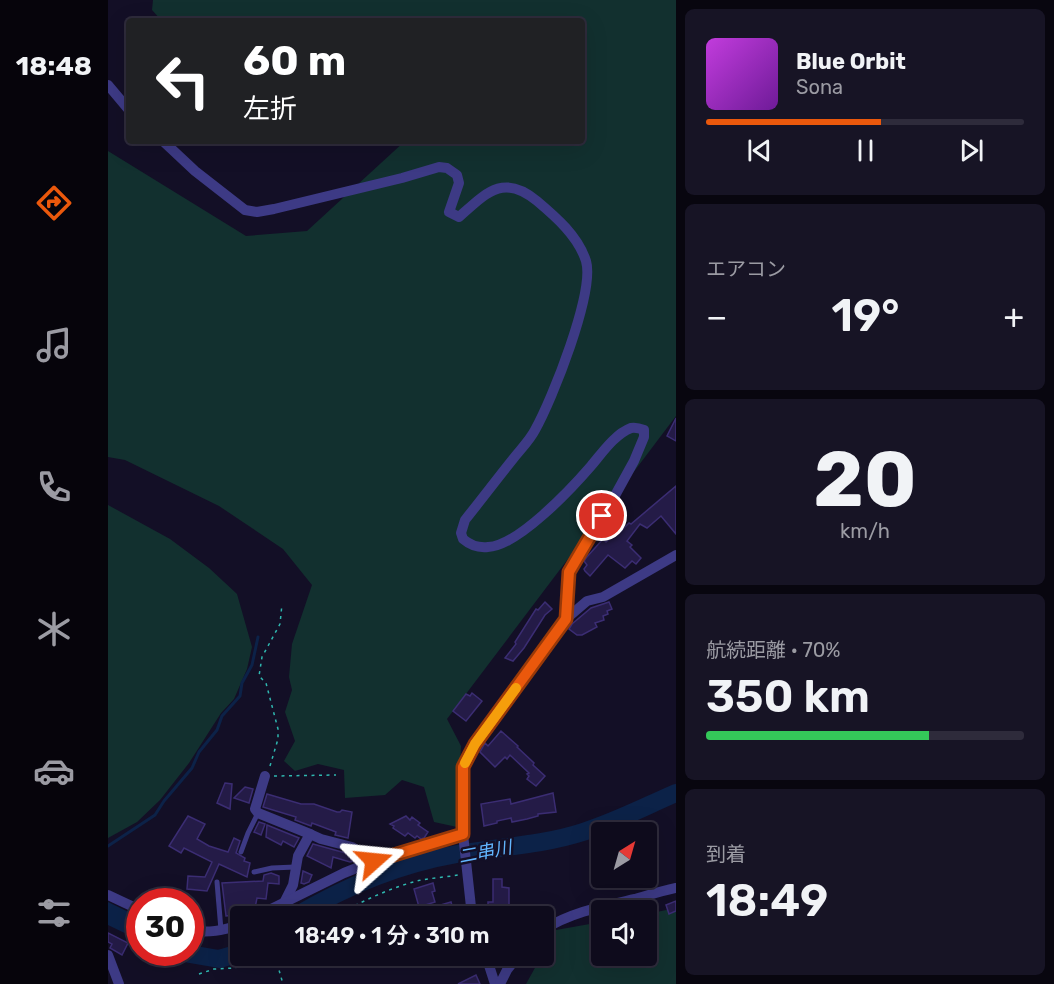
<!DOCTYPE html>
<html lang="ja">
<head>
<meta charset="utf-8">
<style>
	:root { --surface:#0e0b1c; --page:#171425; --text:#f1f3f6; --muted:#9b9ba3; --line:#2e2b3b; --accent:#ea580c }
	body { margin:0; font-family:Rubik,"Noto Sans JP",sans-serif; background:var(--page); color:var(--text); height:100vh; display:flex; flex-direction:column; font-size:22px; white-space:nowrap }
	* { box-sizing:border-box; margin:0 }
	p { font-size:20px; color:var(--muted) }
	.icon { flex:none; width:33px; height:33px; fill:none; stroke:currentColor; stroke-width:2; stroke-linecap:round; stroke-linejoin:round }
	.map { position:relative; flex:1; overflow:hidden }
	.sheet { display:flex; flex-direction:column; gap:9px; padding:9px; background:#08060f; width:378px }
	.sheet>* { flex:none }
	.hud { position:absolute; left:18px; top:18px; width:459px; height:126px; border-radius:6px; box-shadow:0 6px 24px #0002,0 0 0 2px var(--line); background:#202124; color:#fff; overflow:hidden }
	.needle { width:39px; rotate:37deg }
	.controls { position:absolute; left:483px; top:822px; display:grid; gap:12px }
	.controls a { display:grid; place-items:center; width:66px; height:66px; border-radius:6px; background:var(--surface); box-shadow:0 6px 24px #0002,0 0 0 2px var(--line); font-size:30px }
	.speed { position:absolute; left:18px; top:888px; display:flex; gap:12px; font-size:30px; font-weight:700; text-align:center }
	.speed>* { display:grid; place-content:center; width:78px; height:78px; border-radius:50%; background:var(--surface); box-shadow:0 6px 24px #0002,0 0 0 2px var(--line); line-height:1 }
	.speed .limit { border:9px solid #d22; background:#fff; color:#111 }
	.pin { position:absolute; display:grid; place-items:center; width:51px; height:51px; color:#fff; margin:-26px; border:3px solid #fff; border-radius:50%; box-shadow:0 2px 6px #0007 }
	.me { position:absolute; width:66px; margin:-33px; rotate:72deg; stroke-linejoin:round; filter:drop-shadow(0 0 4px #0008) }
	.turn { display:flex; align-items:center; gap:21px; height:126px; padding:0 18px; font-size:27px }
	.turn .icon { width:78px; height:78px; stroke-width:2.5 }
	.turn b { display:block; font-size:42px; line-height:51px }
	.big { font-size:45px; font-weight:600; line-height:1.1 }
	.sheet .card { flex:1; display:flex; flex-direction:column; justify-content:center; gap:9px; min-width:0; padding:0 21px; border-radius:9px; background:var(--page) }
	.sheet .dial { align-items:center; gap:0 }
	.dial b { font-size:78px; line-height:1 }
	.song { display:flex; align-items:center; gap:18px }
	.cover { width:72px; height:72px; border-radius:9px; background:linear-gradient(135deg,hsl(290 70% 55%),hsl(280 70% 35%)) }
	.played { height:6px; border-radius:3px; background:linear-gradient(90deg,var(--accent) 55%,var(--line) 55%) }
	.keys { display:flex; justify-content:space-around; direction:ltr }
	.heat { display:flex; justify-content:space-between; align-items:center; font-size:33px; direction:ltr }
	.charge { height:9px; border-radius:4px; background:linear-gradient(90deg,#34c759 70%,var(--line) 0) }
	.trip { position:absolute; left:122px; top:906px; width:324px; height:60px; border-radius:6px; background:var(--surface); box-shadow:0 6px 24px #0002,0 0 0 2px var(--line); font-weight:600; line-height:60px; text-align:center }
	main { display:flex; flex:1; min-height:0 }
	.tabs { display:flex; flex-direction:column; width:108px; justify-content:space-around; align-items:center; background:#06040b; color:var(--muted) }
	.tabs .icon { width:42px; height:42px }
	.tabs .on { color:var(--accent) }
	.tabs b { font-size:27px; color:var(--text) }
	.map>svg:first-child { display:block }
	.green { fill:#12302f }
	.water { fill:#0c2248 }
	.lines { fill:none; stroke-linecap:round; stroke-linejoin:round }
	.stream { stroke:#0c2248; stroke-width:3 }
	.river { stroke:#0c2248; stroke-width:18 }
	.building { fill:#241b47; stroke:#3b2d73; stroke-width:1.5 }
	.path { stroke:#2fb8b0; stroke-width:1.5; stroke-dasharray:3 4.5; stroke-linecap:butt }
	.service { stroke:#3d3a85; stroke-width:5 }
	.minor { stroke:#3d3a85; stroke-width:10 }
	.route-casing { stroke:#983908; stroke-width:15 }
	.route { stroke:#ea580c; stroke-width:10 }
	.slow { stroke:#f59e0b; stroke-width:10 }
	.labels { text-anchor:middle; stroke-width:5; stroke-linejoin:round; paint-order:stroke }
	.water-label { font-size:18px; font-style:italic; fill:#62b6ff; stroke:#130f26 }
</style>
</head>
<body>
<main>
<nav class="tabs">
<b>18:48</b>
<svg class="icon on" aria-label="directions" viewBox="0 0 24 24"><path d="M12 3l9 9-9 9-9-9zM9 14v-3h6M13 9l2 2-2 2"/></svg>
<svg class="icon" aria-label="music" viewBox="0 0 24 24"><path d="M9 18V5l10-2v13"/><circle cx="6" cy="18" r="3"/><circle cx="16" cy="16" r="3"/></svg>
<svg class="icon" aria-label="phone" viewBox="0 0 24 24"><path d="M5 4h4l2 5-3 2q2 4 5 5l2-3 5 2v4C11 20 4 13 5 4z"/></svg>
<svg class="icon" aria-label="climate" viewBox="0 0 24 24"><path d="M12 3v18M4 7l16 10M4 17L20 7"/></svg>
<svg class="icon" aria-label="car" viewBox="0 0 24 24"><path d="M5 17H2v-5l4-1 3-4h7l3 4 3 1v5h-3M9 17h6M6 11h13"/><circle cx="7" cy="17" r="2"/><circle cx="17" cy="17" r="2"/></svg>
<svg class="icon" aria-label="filters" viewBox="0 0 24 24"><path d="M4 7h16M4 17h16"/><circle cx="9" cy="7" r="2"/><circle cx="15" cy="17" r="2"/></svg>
</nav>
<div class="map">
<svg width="568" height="984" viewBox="0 0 568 984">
	<rect width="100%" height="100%" fill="#130f26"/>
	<g class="green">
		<path d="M45,0H568V416L339,719L353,746L349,827L326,822L316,787L294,780L277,795L237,798L236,770L210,764L187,771L176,761L187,741L177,712L184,690L181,677L184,644L204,585L175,549L111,506L17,460L0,457V151L138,236L199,231L297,141H474V21H54L44,10Z"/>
		<path d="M0,505L62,539L101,568L129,594L144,647L139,669L126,699L113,713L81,763L52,800L29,822L0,838Z"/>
		<path d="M568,908V984H418L448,930L493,922L494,956H538L539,914Z"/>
	</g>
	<g class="water">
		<path d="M0,902L31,917V940L0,925Z"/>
		<path d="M83,950L98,953H119L120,959C99,962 82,959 62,953L82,952Z"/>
	</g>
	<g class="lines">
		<path class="stream" d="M0,846L47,815L56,801L84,768L91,752L109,730L114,716L132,696L134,683L144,665L150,637"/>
		<g class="river">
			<path d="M188,916C238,886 292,864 349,854C391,847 435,845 475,832C507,822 538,806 568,793"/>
			<path d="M70,952L111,959L132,953"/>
		</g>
	</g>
	<g class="building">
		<path d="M568,418V441L559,436Z"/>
		<path d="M568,486V534L553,516L539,528L532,524L519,541L524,545L522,547L533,558L528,564L524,561L517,568L500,555L482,576L477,571L476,569L479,565L476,561L478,558L495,539L498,542L509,533L510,534L521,523L523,524Z"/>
		<path d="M437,602L444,609L437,615L416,648L405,661L397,658L408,644L407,642L428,609L430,610Z"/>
		<path d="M501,602L504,609L499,611L500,614L495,616L496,620L487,623L489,627L474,635H469L461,629L464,624L483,608Z"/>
		<path d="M364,693L374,701L358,721L345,711L358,694L362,696Z"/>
		<path d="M393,731L410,746L409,747L426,763L425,765L437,776L428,786L419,779L421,776L419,774L421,773L402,755L399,759L397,757L387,767L372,752L377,743L380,746Z"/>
		<path d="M117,783L124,784L122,809L109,803Z"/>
		<path d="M137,787L145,789L141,803L126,798Z"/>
		<path d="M445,793L448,812L430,814V816L419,819L404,822L403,818L389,821V823L376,826L373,804L402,799L403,804Z"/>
		<path d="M159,794L193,804H206L229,812H232L234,810L244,812L240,838L227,835L228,832L204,823L203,826L187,820L188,817L155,807Z"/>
		<path d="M80,816L97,824L89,839L101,846L120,852L126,838L132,841L128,853L137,858L136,861L142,863L139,877L111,864L99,891L79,889L80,876L97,877L104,862L76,848L73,853L61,846Z"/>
		<path d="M298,816L302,820L304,817L312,823L310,825L320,832L316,838L313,839L309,836L307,838L300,833L297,836L285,828L286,826L282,824Z"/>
		<path d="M151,822L157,824L153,835L146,832Z"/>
		<path d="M159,825L191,838L186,847L175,841L173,845L158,837Z"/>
		<path d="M205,844L241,854L247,858L246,861L242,862L225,857L223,868L199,856Z"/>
		<path d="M195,871L204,875L201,882L196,884L193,883Z"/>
		<path d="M163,873L171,876V884L160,883L158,899L149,898L147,908L143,912L128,910V915L118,916L114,883L155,881L156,875Z"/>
		<path d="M385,879H394V887L401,888V916H380V902H385Z"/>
		<path d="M325,883L327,891L324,892L327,902L311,907L306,889Z"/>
		<path d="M568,901V911L561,914L558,905Z"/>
		<path d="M343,902L347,916H331L329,906Z"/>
		<path d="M0,933L20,943L14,955L2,948L4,944L0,942Z"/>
		<path d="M368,975L372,984H350Z"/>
	</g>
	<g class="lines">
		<g class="path">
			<path d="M162,766L170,739V729L158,683L151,676L154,657L172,624L174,604"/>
			<path d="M166,776L228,775"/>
			<path d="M227,916C253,902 283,887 313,880C325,878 338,877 350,875"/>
			<path d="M167,956L175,984"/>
			<path d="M91,974L106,969L126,968L164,956"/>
		</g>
		<g class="service">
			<path d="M133,852L140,833L150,813"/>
			<path d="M146,872L164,868L187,867"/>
			<path d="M109,882L113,930"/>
		</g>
		<g class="minor">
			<path d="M0,85L21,110"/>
			<path d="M55,141L87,171L137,210L149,212L166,209L294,178L331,167L339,168L349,175L351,183L341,212L351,217C378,193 395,173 429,201C448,217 470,236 478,261C487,292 444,400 427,430C422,440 412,450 405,459C389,479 373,500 357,520L353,533L355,539C362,545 371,548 380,547C410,546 464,488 483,466C494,453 507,434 523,428C528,427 531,428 536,430V437L526,461L504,501L484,531L461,572L458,619"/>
			<path d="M157,776L147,809L150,813L202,834L190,856L185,885L176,903"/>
			<path d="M202,834L213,839L244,847L266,861"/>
			<path d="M0,895L32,910"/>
			<path d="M149,916L236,873L271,859L355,834"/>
			<path d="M364,916L355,834L354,790L355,767L367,744L458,619L479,601L495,597L568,555"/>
			<path d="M82,930C100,934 115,930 132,925"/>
			<path d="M435,930C463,912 496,906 527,899C541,895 554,891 568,888"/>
			<path d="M0,955L11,984"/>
			<path d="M378,956L387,984"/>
			<path d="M392,984L399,970L410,956"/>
		</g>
	</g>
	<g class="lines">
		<defs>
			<path id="route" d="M266,861L355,834V767L367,744L458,619L461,572L494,516"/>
		</defs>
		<use href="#route" class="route-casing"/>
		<use href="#route" class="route"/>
		<path class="slow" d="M357,763L367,744L408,688"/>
	</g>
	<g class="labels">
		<g class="water-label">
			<text transform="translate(377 852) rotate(-11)" y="6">二串川</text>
		</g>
	</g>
</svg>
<div class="controls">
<a><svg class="needle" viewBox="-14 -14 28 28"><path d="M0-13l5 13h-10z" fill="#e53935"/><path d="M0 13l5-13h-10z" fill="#9b9ba3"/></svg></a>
<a><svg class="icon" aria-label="sound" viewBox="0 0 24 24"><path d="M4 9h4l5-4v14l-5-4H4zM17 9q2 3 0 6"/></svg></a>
</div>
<div class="speed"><div class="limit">30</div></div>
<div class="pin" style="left:494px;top:516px;background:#d93025"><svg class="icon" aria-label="arrive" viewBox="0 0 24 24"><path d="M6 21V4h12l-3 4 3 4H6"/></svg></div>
<svg class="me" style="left:266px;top:861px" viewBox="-20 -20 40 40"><path d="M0-17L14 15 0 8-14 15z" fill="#ea580c" stroke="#fff" stroke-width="4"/></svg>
<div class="trip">18:49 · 1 分 · 310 m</div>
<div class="hud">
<div class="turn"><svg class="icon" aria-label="left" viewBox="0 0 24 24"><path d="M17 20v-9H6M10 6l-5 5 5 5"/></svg><div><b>60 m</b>左折</div></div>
</div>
</div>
<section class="sheet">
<div class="card">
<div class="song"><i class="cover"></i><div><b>Blue Orbit</b><p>Sona</p></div></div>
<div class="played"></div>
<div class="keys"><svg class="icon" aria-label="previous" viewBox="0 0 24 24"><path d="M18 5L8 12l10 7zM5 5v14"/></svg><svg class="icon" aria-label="pause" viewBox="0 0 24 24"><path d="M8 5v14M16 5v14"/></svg><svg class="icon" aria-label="next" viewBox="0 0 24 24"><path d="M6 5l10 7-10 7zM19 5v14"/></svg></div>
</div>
<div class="card"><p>エアコン</p>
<div class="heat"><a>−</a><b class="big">19°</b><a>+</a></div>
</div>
<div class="card dial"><b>20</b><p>km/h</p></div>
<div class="card"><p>航続距離 · 70%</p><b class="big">350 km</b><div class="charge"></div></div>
<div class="card"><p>到着</p><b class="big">18:49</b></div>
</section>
</main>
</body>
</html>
